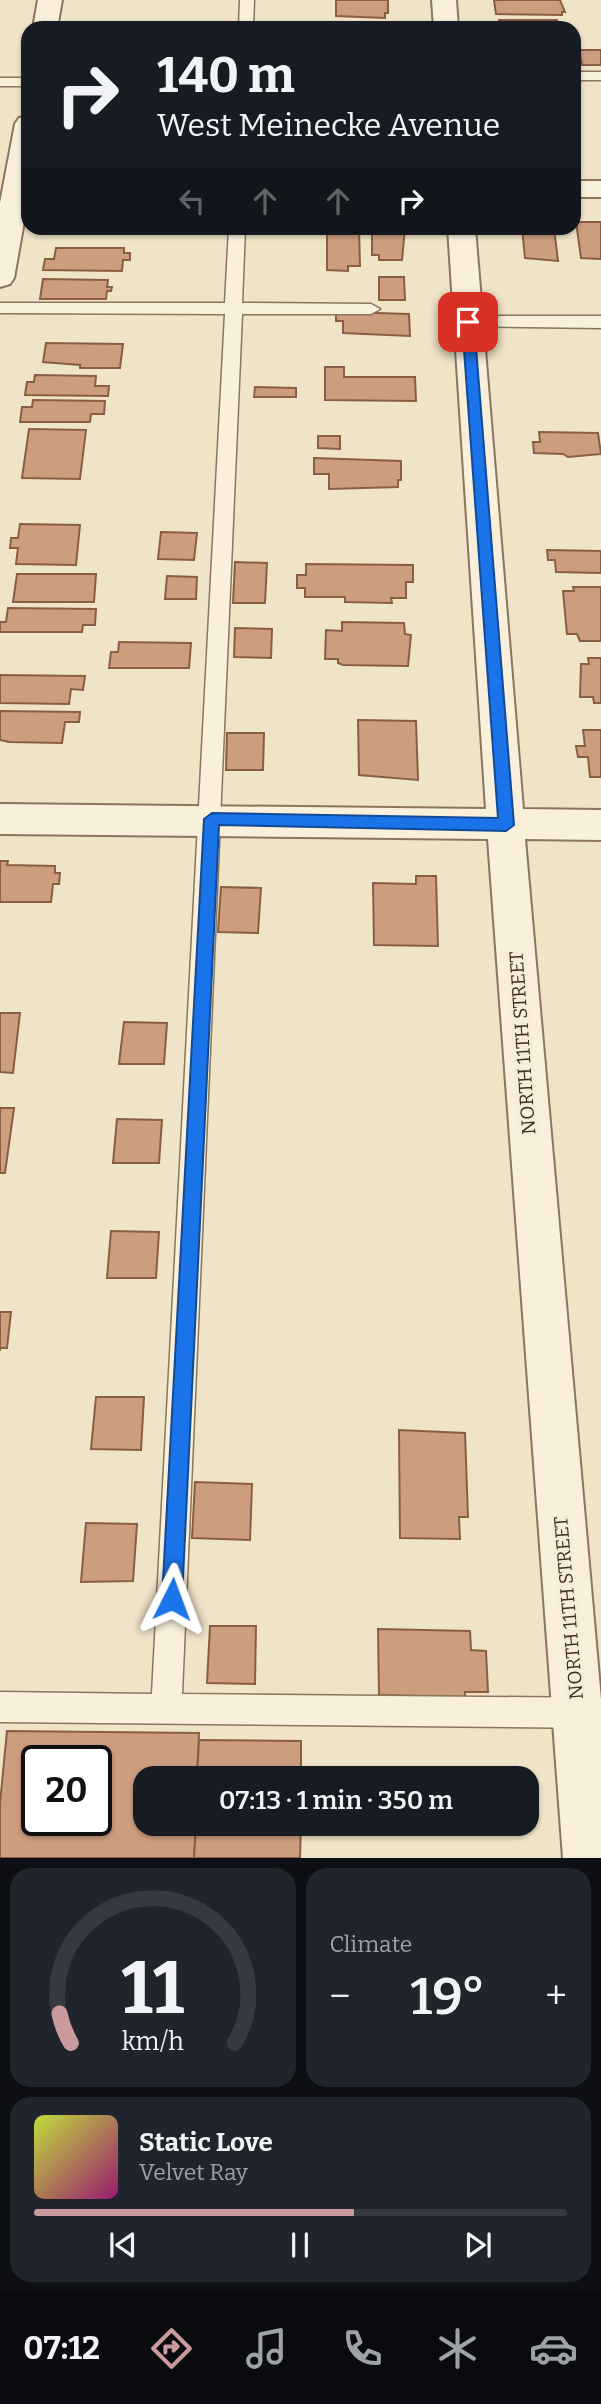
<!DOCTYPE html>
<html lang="en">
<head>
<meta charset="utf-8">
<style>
	:root { --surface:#171b24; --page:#20242c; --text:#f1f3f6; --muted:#9ea1a6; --line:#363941; --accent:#ca9a9c }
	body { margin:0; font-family:Bitter,serif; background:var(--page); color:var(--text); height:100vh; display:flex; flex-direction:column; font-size:26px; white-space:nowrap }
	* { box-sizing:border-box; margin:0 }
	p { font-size:23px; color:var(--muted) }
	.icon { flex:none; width:38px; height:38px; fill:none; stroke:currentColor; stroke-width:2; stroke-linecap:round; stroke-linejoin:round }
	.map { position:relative; height:1858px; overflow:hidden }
	.sheet { display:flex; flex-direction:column; gap:10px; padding:10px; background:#0d0f14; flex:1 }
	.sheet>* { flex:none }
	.hud { position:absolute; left:21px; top:21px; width:560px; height:214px; border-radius:21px; box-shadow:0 2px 5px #0004; background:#171b24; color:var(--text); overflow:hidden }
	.speed { position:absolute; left:21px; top:1745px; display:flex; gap:14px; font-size:35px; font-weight:700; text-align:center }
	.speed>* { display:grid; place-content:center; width:91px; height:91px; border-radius:50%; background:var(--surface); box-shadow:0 2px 5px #0004; line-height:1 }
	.speed .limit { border:4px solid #111; border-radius:10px; background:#fff; color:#111 }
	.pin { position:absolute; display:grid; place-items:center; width:60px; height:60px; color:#fff; margin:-30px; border-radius:14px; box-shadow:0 4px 10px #0006 }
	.me { position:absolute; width:77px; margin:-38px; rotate:3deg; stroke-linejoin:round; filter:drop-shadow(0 0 5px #0008) }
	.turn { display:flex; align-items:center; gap:24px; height:147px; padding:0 21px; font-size:32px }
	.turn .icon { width:91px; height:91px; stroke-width:2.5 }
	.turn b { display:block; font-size:49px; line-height:60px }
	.lanes { display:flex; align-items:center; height:66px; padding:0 21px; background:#0003; justify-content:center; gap:35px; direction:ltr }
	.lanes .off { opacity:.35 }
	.big { font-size:52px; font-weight:600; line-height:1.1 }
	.sheet .widget { flex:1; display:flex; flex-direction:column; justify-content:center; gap:10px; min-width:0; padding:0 24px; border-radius:21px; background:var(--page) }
	.sheet .dial { align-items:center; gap:0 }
	.dial svg { height:182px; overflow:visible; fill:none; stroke:var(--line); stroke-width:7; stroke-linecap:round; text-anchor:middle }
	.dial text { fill:var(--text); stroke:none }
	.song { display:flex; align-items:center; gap:21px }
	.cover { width:84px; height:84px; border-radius:10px; background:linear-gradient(135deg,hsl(70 70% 55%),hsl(320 70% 35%)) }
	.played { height:7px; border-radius:4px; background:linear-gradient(90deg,var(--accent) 60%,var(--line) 60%) }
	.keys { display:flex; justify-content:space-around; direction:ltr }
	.heat { display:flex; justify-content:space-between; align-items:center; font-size:38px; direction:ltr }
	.sheet .tiles { flex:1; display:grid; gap:10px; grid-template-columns:1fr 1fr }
	.widget:last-child { grid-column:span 2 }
	.trip { position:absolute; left:133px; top:1766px; width:406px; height:70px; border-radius:21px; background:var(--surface); box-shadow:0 2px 5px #0004; font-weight:600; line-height:70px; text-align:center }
	.tabs { display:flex; height:112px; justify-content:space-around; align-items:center; background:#090b0e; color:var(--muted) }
	.tabs .icon { width:49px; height:49px }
	.tabs .current { color:var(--accent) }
	.tabs b { font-size:32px; color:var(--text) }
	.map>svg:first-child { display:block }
	.building { fill:#cd9e7e; stroke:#8a5e43; stroke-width:2; fill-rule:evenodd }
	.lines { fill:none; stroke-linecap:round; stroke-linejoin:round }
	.service-casing { stroke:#8b755d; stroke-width:3 }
	.minor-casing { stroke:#8b755d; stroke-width:4 }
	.service { fill:#f9f0dc; fill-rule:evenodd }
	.minor { fill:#f9f0dc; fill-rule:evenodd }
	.route { fill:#1a73e8; stroke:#114b97; stroke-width:2 }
	.labels { text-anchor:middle; stroke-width:7; stroke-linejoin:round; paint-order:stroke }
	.street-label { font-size:19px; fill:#3c2d20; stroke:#f6edd8 }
</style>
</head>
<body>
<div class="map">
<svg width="601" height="1858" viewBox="0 0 601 1858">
	<rect width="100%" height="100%" fill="#efe3c8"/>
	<g class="building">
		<path d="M336,0H388V13H385V18L336,16Z"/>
		<path d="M494,0H560L565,12H562V15L496,14Z"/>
		<path d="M499,20H557L558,23H564V28H505L500,27Z"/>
		<path d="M325,23H391L392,28H325Z"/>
		<path d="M579,50H601V65H582Z"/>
		<path d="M576,222H601V259L581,258Z"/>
		<path d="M327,228H359L360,266H348V271L327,270Z"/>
		<path d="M372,228H405L402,260H379V255H372Z"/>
		<path d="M522,228H554L558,261L525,258Z"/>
		<path d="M56,248H124V253H130V260H123L122,271L43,270L45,259H54Z"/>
		<path d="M379,277H404L405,300H379Z"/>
		<path d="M43,279L108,280L107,287H112L111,291H107L106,299H40Z"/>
		<path d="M345,312L409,314L410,336L343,333V321H336V314H345Z"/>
		<path d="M46,343L123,344L120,368H80V365L43,362Z"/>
		<path d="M325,367H344V377H415L416,401L325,400Z"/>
		<path d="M35,375L96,376L95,386H109L108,396L25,395L27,382H34Z"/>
		<path d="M255,387L296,388V397H254Z"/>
		<path d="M33,400L105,401L104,414H91L90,422H20L22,407H32Z"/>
		<path d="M29,429L86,430L80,479L22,478Z"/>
		<path d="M539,432L598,433L601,454L568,457L563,454L534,453L533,442H540Z"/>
		<path d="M318,436H340V449L318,448Z"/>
		<path d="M314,458L401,461V480H398V487L329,489V474H314Z"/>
		<path d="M20,524L80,525L76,565L16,564L18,548H10L11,538H18Z"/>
		<path d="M161,532L197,533L194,560L158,559Z"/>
		<path d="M547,550L601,551V573L556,572L555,560H548Z"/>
		<path d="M235,562L267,563L265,603H233Z"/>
		<path d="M306,564L413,565V582H406V598H391L392,603L345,602V597H305V588H297V575H306Z"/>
		<path d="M17,574H96L94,602H13Z"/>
		<path d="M167,576L197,577L196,599H165Z"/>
		<path d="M573,587H601V641H580L577,634H567L563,591H574Z"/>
		<path d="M8,608L96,609L95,625H83L82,632H0V622H6Z"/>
		<path d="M342,622L404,623L405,634L411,635L408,666L343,665L338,663V659H325L326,630L342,631Z"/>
		<path d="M235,628L272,629L271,658L234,657Z"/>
		<path d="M119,642L191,643L189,668H109L111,652H118Z"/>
		<path d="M588,658H601V703H594L593,697H580L581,664H589Z"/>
		<path d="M0,675L85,676L83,690L71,689L69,704L0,703Z"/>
		<path d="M0,711L80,712L79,722H65L62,743L9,742L0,740Z"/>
		<path d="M358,720L416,721L418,780L359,775Z"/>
		<path d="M583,730H601V777H590L588,757H578L576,746H585Z"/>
		<path d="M227,733H264L263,770H226Z"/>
		<path d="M0,861H8L7,865L55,866V873H60L59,884H53L51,902H0Z"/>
		<path d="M416,876H436L438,946L374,945L373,883L416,884Z"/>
		<path d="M221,887L261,888L258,933L218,932Z"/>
		<path d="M0,1013H20L13,1073L0,1072Z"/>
		<path d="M124,1022L167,1023L164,1064H119Z"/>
		<path d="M0,1108H14L5,1173H0Z"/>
		<path d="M117,1119L162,1120L159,1163H113Z"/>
		<path d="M111,1231L159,1232L156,1278H107Z"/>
		<path d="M0,1312H11L7,1348H0V1351Z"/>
		<path d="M96,1397H144L141,1450L91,1449Z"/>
		<path d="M399,1430L465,1433L468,1517H459L460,1539L400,1538Z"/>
		<path d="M195,1482L252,1484L250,1540L192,1538Z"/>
		<path d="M86,1523L137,1524L133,1581L81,1582Z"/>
		<path d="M210,1626H256L255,1684L207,1683Z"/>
		<path d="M378,1629L470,1631L471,1650L486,1651L488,1692H465V1697L379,1695Z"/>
		<path d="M7,1731L199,1733L197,1778H145V1824H196L194,1858H0V1803ZM37,1760H96V1820H37Z"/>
		<path d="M199,1740L301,1741V1778H197Z"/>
		<path d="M196,1824H301L300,1858H194Z"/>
	</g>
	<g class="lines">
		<defs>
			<g id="service">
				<path d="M240,0H254L253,28H239Z"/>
				<rect x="574" y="72" width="27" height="8"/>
				<rect x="0" y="78" width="28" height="8"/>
				<path d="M229,228H245L242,303L371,304L380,309L371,314H242L182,1694L601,1698V1728L0,1722V1692L152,1694L225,314L0,313V303H225Z"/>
				<path d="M468,316H601V328L462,326L459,322L462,318Z"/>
			</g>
			<g id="minor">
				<path d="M38,0H62L57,28H33Z"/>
				<path d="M432,0H456L458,28H434Z"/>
				<path d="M28,116V199L14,278L10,284L0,287V203L15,124L19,118Z"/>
				<rect x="574" y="181" width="27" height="16"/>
				<path d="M448,228H475L523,809L601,810V840L525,839L601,1700V1858H563L488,839L0,834V804L486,809Z"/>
			</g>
		</defs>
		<use href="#service" class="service-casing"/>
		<use href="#minor" class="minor-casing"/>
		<use href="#service" class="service"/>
		<use href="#minor" class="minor"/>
	</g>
	<path class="route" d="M468,318L474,322L514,825L506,831L219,825L182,1599L179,1606L172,1609L165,1606L162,1599L204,819L212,813L498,818L462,322Z"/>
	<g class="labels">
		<g class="street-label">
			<text transform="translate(522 1043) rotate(-94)" y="7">NORTH 11TH STREET</text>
			<text transform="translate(568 1608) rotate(-95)" y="7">NORTH 11TH STREET</text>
		</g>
	</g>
</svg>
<div class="speed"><div class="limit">20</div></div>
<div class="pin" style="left:468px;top:322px;background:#d93025"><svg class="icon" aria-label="arrive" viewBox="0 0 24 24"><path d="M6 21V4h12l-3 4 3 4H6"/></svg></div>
<svg class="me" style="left:172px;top:1599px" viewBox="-20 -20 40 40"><path d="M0-17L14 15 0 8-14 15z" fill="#1a73e8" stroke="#fff" stroke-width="4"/></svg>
<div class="trip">07:13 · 1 min · 350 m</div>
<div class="hud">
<div class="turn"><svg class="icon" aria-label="right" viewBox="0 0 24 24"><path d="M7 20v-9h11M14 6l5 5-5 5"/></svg><div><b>140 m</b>West Meinecke Avenue</div></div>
<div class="lanes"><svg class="icon off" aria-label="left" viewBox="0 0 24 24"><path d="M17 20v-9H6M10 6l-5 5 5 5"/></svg><svg class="icon off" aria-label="ahead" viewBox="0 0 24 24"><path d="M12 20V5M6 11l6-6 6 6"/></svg><svg class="icon off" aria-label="ahead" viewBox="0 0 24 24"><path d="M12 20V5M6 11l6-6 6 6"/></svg><svg class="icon" aria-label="right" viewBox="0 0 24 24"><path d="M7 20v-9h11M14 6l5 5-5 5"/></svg></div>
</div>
</div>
<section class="sheet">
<div class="tiles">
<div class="widget dial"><svg viewBox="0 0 100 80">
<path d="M14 69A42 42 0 1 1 86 69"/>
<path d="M14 69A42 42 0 0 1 9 56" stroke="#ca9a9c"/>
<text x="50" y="56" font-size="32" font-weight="700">11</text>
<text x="50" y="72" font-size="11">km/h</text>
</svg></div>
<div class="widget"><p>Climate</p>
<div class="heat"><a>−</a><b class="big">19°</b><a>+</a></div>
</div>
<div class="widget">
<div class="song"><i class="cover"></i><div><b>Static Love</b><p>Velvet Ray</p></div></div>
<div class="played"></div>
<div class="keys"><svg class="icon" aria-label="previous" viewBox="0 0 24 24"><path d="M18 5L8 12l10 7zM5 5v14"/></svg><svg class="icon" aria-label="pause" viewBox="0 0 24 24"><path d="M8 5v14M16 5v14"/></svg><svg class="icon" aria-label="next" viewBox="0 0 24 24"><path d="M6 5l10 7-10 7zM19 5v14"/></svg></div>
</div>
</div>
</section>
<nav class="tabs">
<b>07:12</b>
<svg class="icon current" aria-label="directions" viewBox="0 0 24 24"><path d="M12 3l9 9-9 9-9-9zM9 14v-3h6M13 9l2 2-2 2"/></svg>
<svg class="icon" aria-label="music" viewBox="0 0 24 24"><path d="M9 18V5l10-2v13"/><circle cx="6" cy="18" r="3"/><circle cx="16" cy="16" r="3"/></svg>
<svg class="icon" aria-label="phone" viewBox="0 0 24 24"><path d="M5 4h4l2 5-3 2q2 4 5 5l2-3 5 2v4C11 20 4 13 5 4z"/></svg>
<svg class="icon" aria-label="climate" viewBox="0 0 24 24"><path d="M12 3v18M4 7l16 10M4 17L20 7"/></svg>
<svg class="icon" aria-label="car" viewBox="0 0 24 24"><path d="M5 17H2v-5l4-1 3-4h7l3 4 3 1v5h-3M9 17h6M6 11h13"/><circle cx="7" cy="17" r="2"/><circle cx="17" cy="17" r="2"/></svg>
</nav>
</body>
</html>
